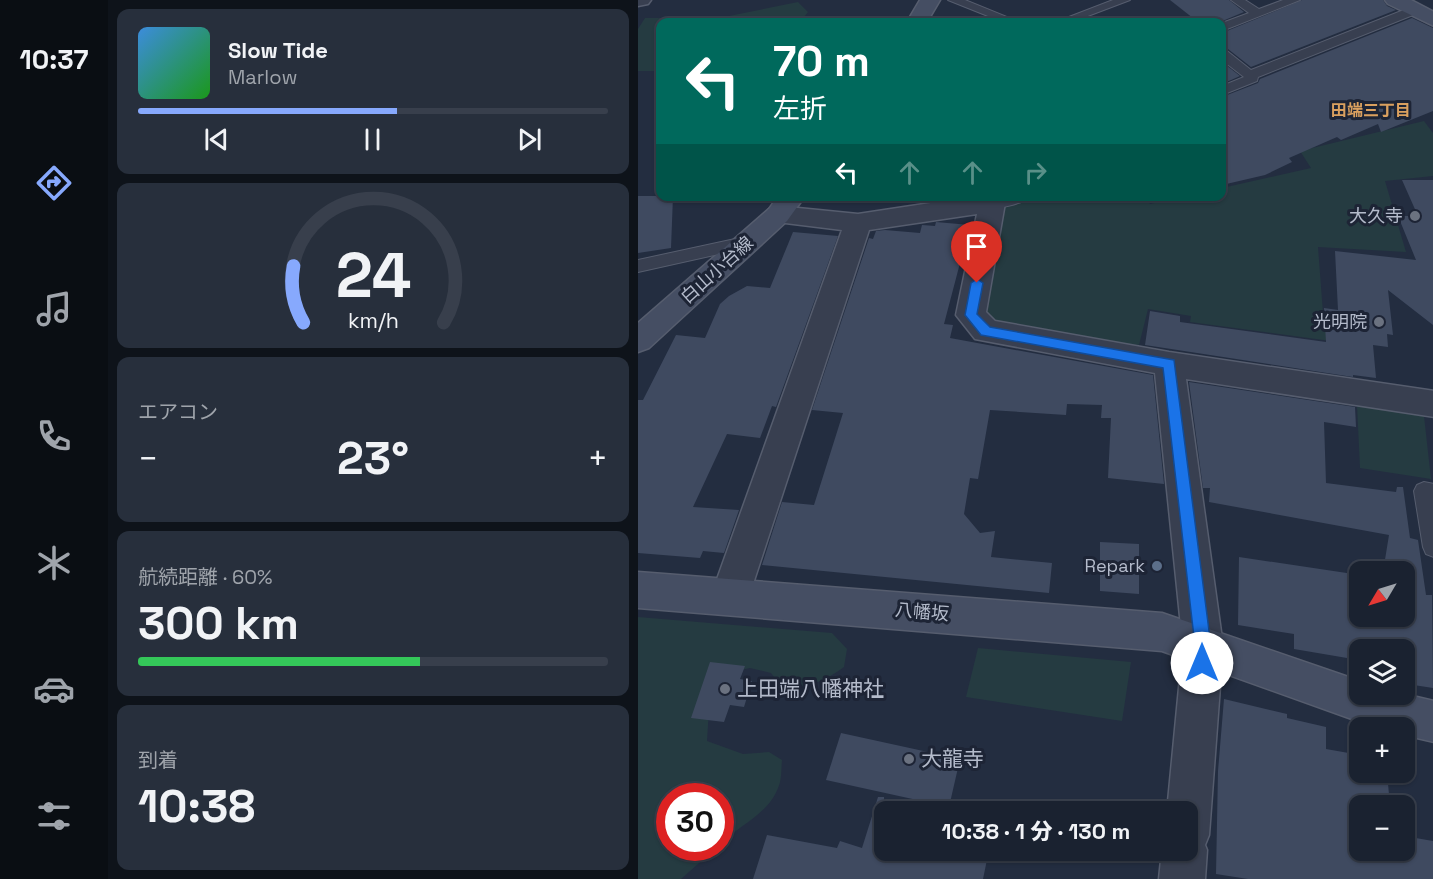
<!DOCTYPE html>
<html lang="ja">
<head>
<meta charset="utf-8">
<style>
	:root { --surface:#1a2230; --page:#272f3c; --text:#f1f3f6; --muted:#9fa4ab; --line:#383f4c; --accent:#87a9fd }
	body { margin:0; font-family:"Space Grotesk","Noto Sans JP",sans-serif; background:var(--page); color:var(--text); height:100vh; display:flex; flex-direction:column; font-size:22px; white-space:nowrap }
	* { box-sizing:border-box; margin:0 }
	p { font-size:20px; color:var(--muted) }
	.icon { flex:none; width:33px; height:33px; fill:none; stroke:currentColor; stroke-width:2; stroke-linecap:round; stroke-linejoin:round }
	.map { position:relative; flex:1; overflow:hidden }
	.side { display:flex; flex-direction:column; gap:9px; padding:9px; background:#0e131a; width:530px }
	.side>* { flex:none }
	.top-card { position:absolute; left:18px; top:18px; width:570px; height:183px; border-radius:12px; box-shadow:0 2px 4px #0004,0 0 0 2px var(--line); background:#00695c; color:#fff; overflow:hidden }
	.needle { width:39px; rotate:232deg }
	.controls { position:absolute; left:711px; top:561px; display:grid; gap:12px }
	.controls a { display:grid; place-items:center; width:66px; height:66px; border-radius:12px; background:var(--surface); box-shadow:0 2px 4px #0004,0 0 0 2px var(--line); font-size:30px }
	.speed { position:absolute; left:18px; top:783px; display:flex; gap:12px; font-size:30px; font-weight:700; text-align:center }
	.speed>* { display:grid; place-content:center; width:78px; height:78px; border-radius:50%; background:var(--surface); box-shadow:0 2px 4px #0004,0 0 0 2px var(--line); line-height:1 }
	.speed .limit { border:9px solid #d22; background:#fff; color:#111 }
	.pin { position:absolute; display:grid; place-items:center; width:51px; height:51px; color:#fff; margin:-62px -26px; border-radius:50% 50% 50% 0; rotate:-45deg; box-shadow:0 0 6px #0007 }
	.pin .icon { rotate:45deg }
	.me { position:absolute; width:66px; margin:-33px; rotate:0deg; stroke-linejoin:round; filter:drop-shadow(0 0 4px #0008) }
	.turn { display:flex; align-items:center; gap:21px; height:126px; padding:0 18px; font-size:27px }
	.turn .icon { width:78px; height:78px; stroke-width:2.5 }
	.turn b { display:block; font-size:42px; line-height:51px }
	.lanes { display:flex; align-items:center; height:57px; padding:0 18px; background:#0003; justify-content:center; gap:30px; direction:ltr }
	.lanes .off { opacity:.35 }
	.big { font-size:45px; font-weight:800; line-height:1.1 }
	.side .widget { flex:1; display:flex; flex-direction:column; justify-content:center; gap:9px; min-width:0; padding:0 21px; border-radius:12px; background:var(--page) }
	.side .dial { align-items:center; gap:0 }
	.dial svg { height:156px; overflow:visible; fill:none; stroke:var(--line); stroke-width:7; stroke-linecap:round; text-anchor:middle }
	.dial text { fill:var(--text); stroke:none }
	.song { display:flex; align-items:center; gap:18px }
	.cover { width:72px; height:72px; border-radius:9px; background:linear-gradient(135deg,hsl(210 70% 55%),hsl(120 70% 35%)) }
	.played { height:6px; border-radius:3px; background:linear-gradient(90deg,var(--accent) 55%,var(--line) 55%) }
	.keys { display:flex; justify-content:space-around; direction:ltr }
	.heat { display:flex; justify-content:space-between; align-items:center; font-size:33px; direction:ltr }
	.charge { height:9px; border-radius:4px; background:linear-gradient(90deg,#34c759 60%,var(--line) 0) }
	.trip { position:absolute; left:236px; top:801px; width:324px; height:60px; border-radius:12px; background:var(--surface); box-shadow:0 2px 4px #0004,0 0 0 2px var(--line); font-weight:800; line-height:60px; text-align:center }
	main { display:flex; flex:1; min-height:0 }
	.menu { display:flex; flex-direction:column; width:108px; justify-content:space-around; align-items:center; background:#0a0e13; color:var(--muted) }
	.menu .icon { width:42px; height:42px }
	.menu .active { color:var(--accent) }
	.menu b { font-size:27px; color:var(--text) }
	.map>svg:first-child { display:block }
	.green { fill:#253b41 }
	.building { fill:#3f4a60 }
	.lines { fill:none; stroke-linecap:round; stroke-linejoin:round }
	.lane-casing { stroke:#565d6e; stroke-width:2 }
	.street-casing { stroke:#565d6e; stroke-width:3 }
	.secondary-casing { stroke:#565d6e; stroke-width:3 }
	.lane { fill:#383f50; fill-rule:evenodd }
	.street { fill:#383f50; fill-rule:evenodd }
	.secondary { fill:#454e63; fill-rule:evenodd }
	.route { fill:#1a73e8; stroke:#114b97; stroke-width:1.5 }
	.worship-dot { fill:#6b7280; stroke:#1d2435; stroke-width:2 }
	.service-dot { fill:#5c6f8a; stroke:#1d2435; stroke-width:2 }
	.labels { text-anchor:middle; stroke-width:6; stroke-linejoin:round; paint-order:stroke }
	.far-neighbourhood-label { font-size:16px; font-weight:bold; fill:#daa05f; stroke:#1d2435 }
	.poi-label { font-size:18px; fill:#b4bbcb; stroke:#1d2435; text-anchor:end }
	.street-label { font-size:18px; fill:#b4bbcb; stroke:#1d2435 }
	.near-poi-label { font-size:21px; fill:#b4bbcb; stroke:#1d2435; text-anchor:start }
</style>
</head>
<body>
<main>
<nav class="menu">
<b>10:37</b>
<svg class="icon active" aria-label="directions" viewBox="0 0 24 24"><path d="M12 3l9 9-9 9-9-9zM9 14v-3h6M13 9l2 2-2 2"/></svg>
<svg class="icon" aria-label="music" viewBox="0 0 24 24"><path d="M9 18V5l10-2v13"/><circle cx="6" cy="18" r="3"/><circle cx="16" cy="16" r="3"/></svg>
<svg class="icon" aria-label="phone" viewBox="0 0 24 24"><path d="M5 4h4l2 5-3 2q2 4 5 5l2-3 5 2v4C11 20 4 13 5 4z"/></svg>
<svg class="icon" aria-label="climate" viewBox="0 0 24 24"><path d="M12 3v18M4 7l16 10M4 17L20 7"/></svg>
<svg class="icon" aria-label="car" viewBox="0 0 24 24"><path d="M5 17H2v-5l4-1 3-4h7l3 4 3 1v5h-3M9 17h6M6 11h13"/><circle cx="7" cy="17" r="2"/><circle cx="17" cy="17" r="2"/></svg>
<svg class="icon" aria-label="filters" viewBox="0 0 24 24"><path d="M4 7h16M4 17h16"/><circle cx="9" cy="7" r="2"/><circle cx="15" cy="17" r="2"/></svg>
</nav>
<section class="side">
<div class="widget">
<div class="song"><i class="cover"></i><div><b>Slow Tide</b><p>Marlow</p></div></div>
<div class="played"></div>
<div class="keys"><svg class="icon" aria-label="previous" viewBox="0 0 24 24"><path d="M18 5L8 12l10 7zM5 5v14"/></svg><svg class="icon" aria-label="pause" viewBox="0 0 24 24"><path d="M8 5v14M16 5v14"/></svg><svg class="icon" aria-label="next" viewBox="0 0 24 24"><path d="M6 5l10 7-10 7zM19 5v14"/></svg></div>
</div>
<div class="widget dial"><svg viewBox="0 0 100 80">
<path d="M14 69A42 42 0 1 1 86 69"/>
<path d="M14 69A42 42 0 0 1 9 40" stroke="#87a9fd"/>
<text x="50" y="56" font-size="32" font-weight="700">24</text>
<text x="50" y="72" font-size="11">km/h</text>
</svg></div>
<div class="widget"><p>エアコン</p>
<div class="heat"><a>−</a><b class="big">23°</b><a>+</a></div>
</div>
<div class="widget"><p>航続距離 · 60%</p><b class="big">300 km</b><div class="charge"></div></div>
<div class="widget"><p>到着</p><b class="big">10:38</b></div>
</section>
<div class="map">
<svg width="796" height="879" viewBox="0 0 796 879">
	<rect width="100%" height="100%" fill="#232d40"/>
	<g class="green">
		<path d="M160,2L170,12L162,22H22V71H0V29L7,18H81Z"/>
		<path d="M786,121L795,133V176L747,181L768,252L680,247L686,326L699,328L700,342L552,322L553,316L510,309L501,345L489,344L358,324L342,309L363,206L407,196L507,197L512,204L545,197L584,196V188L673,168L662,151Z"/>
		<path d="M719,405L786,416L793,479L722,468Z"/>
		<path d="M0,617L194,633L209,649L206,667C186,682 151,699 133,673L112,668L93,672L71,709L69,741L105,754L131,752L144,760C143,769 144,780 140,788C131,813 101,826 83,843L82,796H32V848H78L43,879H0Z"/>
		<path d="M340,648L493,662L484,721L328,697Z"/>
	</g>
	<g class="building">
		<path d="M532,0H591L606,12L582,22H560Z"/>
		<path d="M664,0H745L749,6L758,10L613,67L590,49L584,48V33Z"/>
		<path d="M774,18L795,28V111L743,132L740,124L703,140L699,137L651,158L654,162L627,175L584,185V97L620,83L622,79Z"/>
		<path d="M584,62L602,76L584,84Z"/>
		<path d="M764,180H795V325L750,290L755,335L749,334L750,347L735,345L738,378L715,375V377L507,345L512,311L542,316V322L688,342L686,308L700,310L697,251L778,260L760,216H780Z"/>
		<path d="M0,196H35L33,248L0,253Z"/>
		<path d="M298,222L332,225L306,324L315,325L312,338L515,375L526,484L470,478L473,418H463L464,405L429,404L428,415L352,410L340,479L332,478L326,514L342,533L357,531L353,557L414,563L411,593L124,565L144,502L176,505L205,413L174,410L231,238L235,239L238,231L247,230L282,233L284,225L297,226Z"/>
		<path d="M155,232L200,236L138,407L134,406L122,438L89,434L55,507L101,510L86,553L65,551L62,558L0,553V400H5L38,335L67,338L82,304L91,296L109,286L132,288Z"/>
		<path d="M551,382L717,407L718,427L686,422L688,483L758,492L759,487H765L772,538L780,540L788,595H794L795,688L769,684L766,650H709V658L656,649V634L600,625L601,557L722,575V616H766V572H745L751,535L571,502L572,488H565Z"/>
		<path d="M462,542L501,544V594L462,591Z"/>
		<path d="M72,662L107,666L102,679L114,681L106,707L92,705L86,722L53,718Z"/>
		<path d="M586,699L649,714V718L688,727V749L722,755V772H749L752,806H722V850H766V836L795,841V879H610L578,874L580,771Z"/>
		<path d="M203,733L322,759L311,807L188,780Z"/>
		<path d="M240,797H246V850H351L345,879H115L129,835L199,848L202,841L224,848Z"/>
	</g>
	<g class="lines">
		<defs>
			<g id="lane">
				<path d="M310,0H327L381,22H365Z"/>
				<path d="M475,0H492L434,22H418Z"/>
				<path d="M593,0H607L621,9L645,0H662L584,31V23L611,13Z"/>
				<path d="M776,6L780,7V13L620,77L619,81L584,95V86L606,77L584,60V50L589,51L613,70Z"/>
				<path d="M360,196H392C385,204 359,210 349,207L346,203L349,199Z"/>
				<path d="M111,236L117,238L119,242L117,246L0,272V260Z"/>
				<path d="M786,482L796,484V557L788,554L785,547L776,491L779,485Z"/>
			</g>
			<g id="street">
				<path d="M0,0H13L10,4L0,6Z"/>
				<path d="M339,196H362L367,203L348,312L357,321L531,352L796,391V417L548,379L585,646L571,835L567,845L569,850L567,879H521L524,850H549V812H529L545,646L517,373L337,339L318,315L339,214L231,230L111,596L105,609L92,614L79,609L73,596L204,230L131,221L127,215L131,209L140,206L220,214Z"/>
			</g>
			<g id="secondary">
				<path d="M282,0H302L289,22H269Z"/>
				<path d="M747,0H773L796,12V26L750,4Z"/>
				<path d="M140,196H167L149,221L11,348L0,352V323L131,209Z"/>
				<path d="M0,572L524,613L722,681V694H766L796,701V742L766,735V728H740L725,723L524,651L0,608Z"/>
			</g>
		</defs>
		<use href="#lane" class="lane-casing"/>
		<use href="#street" class="street-casing"/>
		<use href="#secondary" class="secondary-casing"/>
		<use href="#lane" class="lane"/>
		<use href="#street" class="street"/>
		<use href="#secondary" class="secondary"/>
	</g>
	<path class="route" d="M339,279L345,283L339,314L352,327L536,360L573,646L570,668L564,671L558,668L556,663L557,646L525,368L343,335L327,315L333,283Z"/>
	<g class="worship-dot">
		<circle cx="777" cy="216" r="6"/>
		<circle cx="741" cy="322" r="6"/>
		<circle cx="87" cy="689" r="6"/>
		<circle cx="271" cy="759" r="6"/>
	</g>
	<circle class="service-dot" cx="519" cy="566" r="6"/>
	<g class="labels">
		<g class="far-neighbourhood-label">
			<text x="733" y="116">田端三丁目</text>
		</g>
		<g class="poi-label">
			<text x="765" y="222">大久寺</text>
			<text x="729" y="328">光明院</text>
			<text x="507" y="572">Repark</text>
		</g>
		<g class="street-label">
			<text transform="translate(79 270) rotate(-42)" y="6">白山小台線</text>
			<text transform="translate(284 612) rotate(5)" y="6">八幡坂</text>
		</g>
		<g class="near-poi-label">
			<text x="99" y="696">上田端八幡神社</text>
			<text x="283" y="766">大龍寺</text>
		</g>
	</g>
</svg>
<div class="controls">
<a><svg class="needle" viewBox="-14 -14 28 28"><path d="M0-13l5 13h-10z" fill="#e53935"/><path d="M0 13l5-13h-10z" fill="#9fa4ab"/></svg></a>
<a><svg class="icon" aria-label="layers" viewBox="0 0 24 24"><path d="M12 4l9 5-9 5-9-5zM3 14l9 5 9-5"/></svg></a>
<a>+</a>
<a>−</a>
</div>
<div class="speed"><div class="limit">30</div></div>
<div class="pin" style="left:339px;top:283px;background:#d93025"><svg class="icon" aria-label="arrive" viewBox="0 0 24 24"><path d="M6 21V4h12l-3 4 3 4H6"/></svg></div>
<svg class="me" style="left:564px;top:663px" viewBox="-20 -20 40 40"><circle r="19" fill="#fff"/><path d="M0-13L10 11 0 6-10 11z" fill="#1a73e8"/></svg>
<div class="trip">10:38 · 1 分 · 130 m</div>
<div class="top-card">
<div class="turn"><svg class="icon" aria-label="left" viewBox="0 0 24 24"><path d="M17 20v-9H6M10 6l-5 5 5 5"/></svg><div><b>70 m</b>左折</div></div>
<div class="lanes"><svg class="icon" aria-label="left" viewBox="0 0 24 24"><path d="M17 20v-9H6M10 6l-5 5 5 5"/></svg><svg class="icon off" aria-label="ahead" viewBox="0 0 24 24"><path d="M12 20V5M6 11l6-6 6 6"/></svg><svg class="icon off" aria-label="ahead" viewBox="0 0 24 24"><path d="M12 20V5M6 11l6-6 6 6"/></svg><svg class="icon off" aria-label="right" viewBox="0 0 24 24"><path d="M7 20v-9h11M14 6l5 5-5 5"/></svg></div>
</div>
</div>
</main>
</body>
</html>
